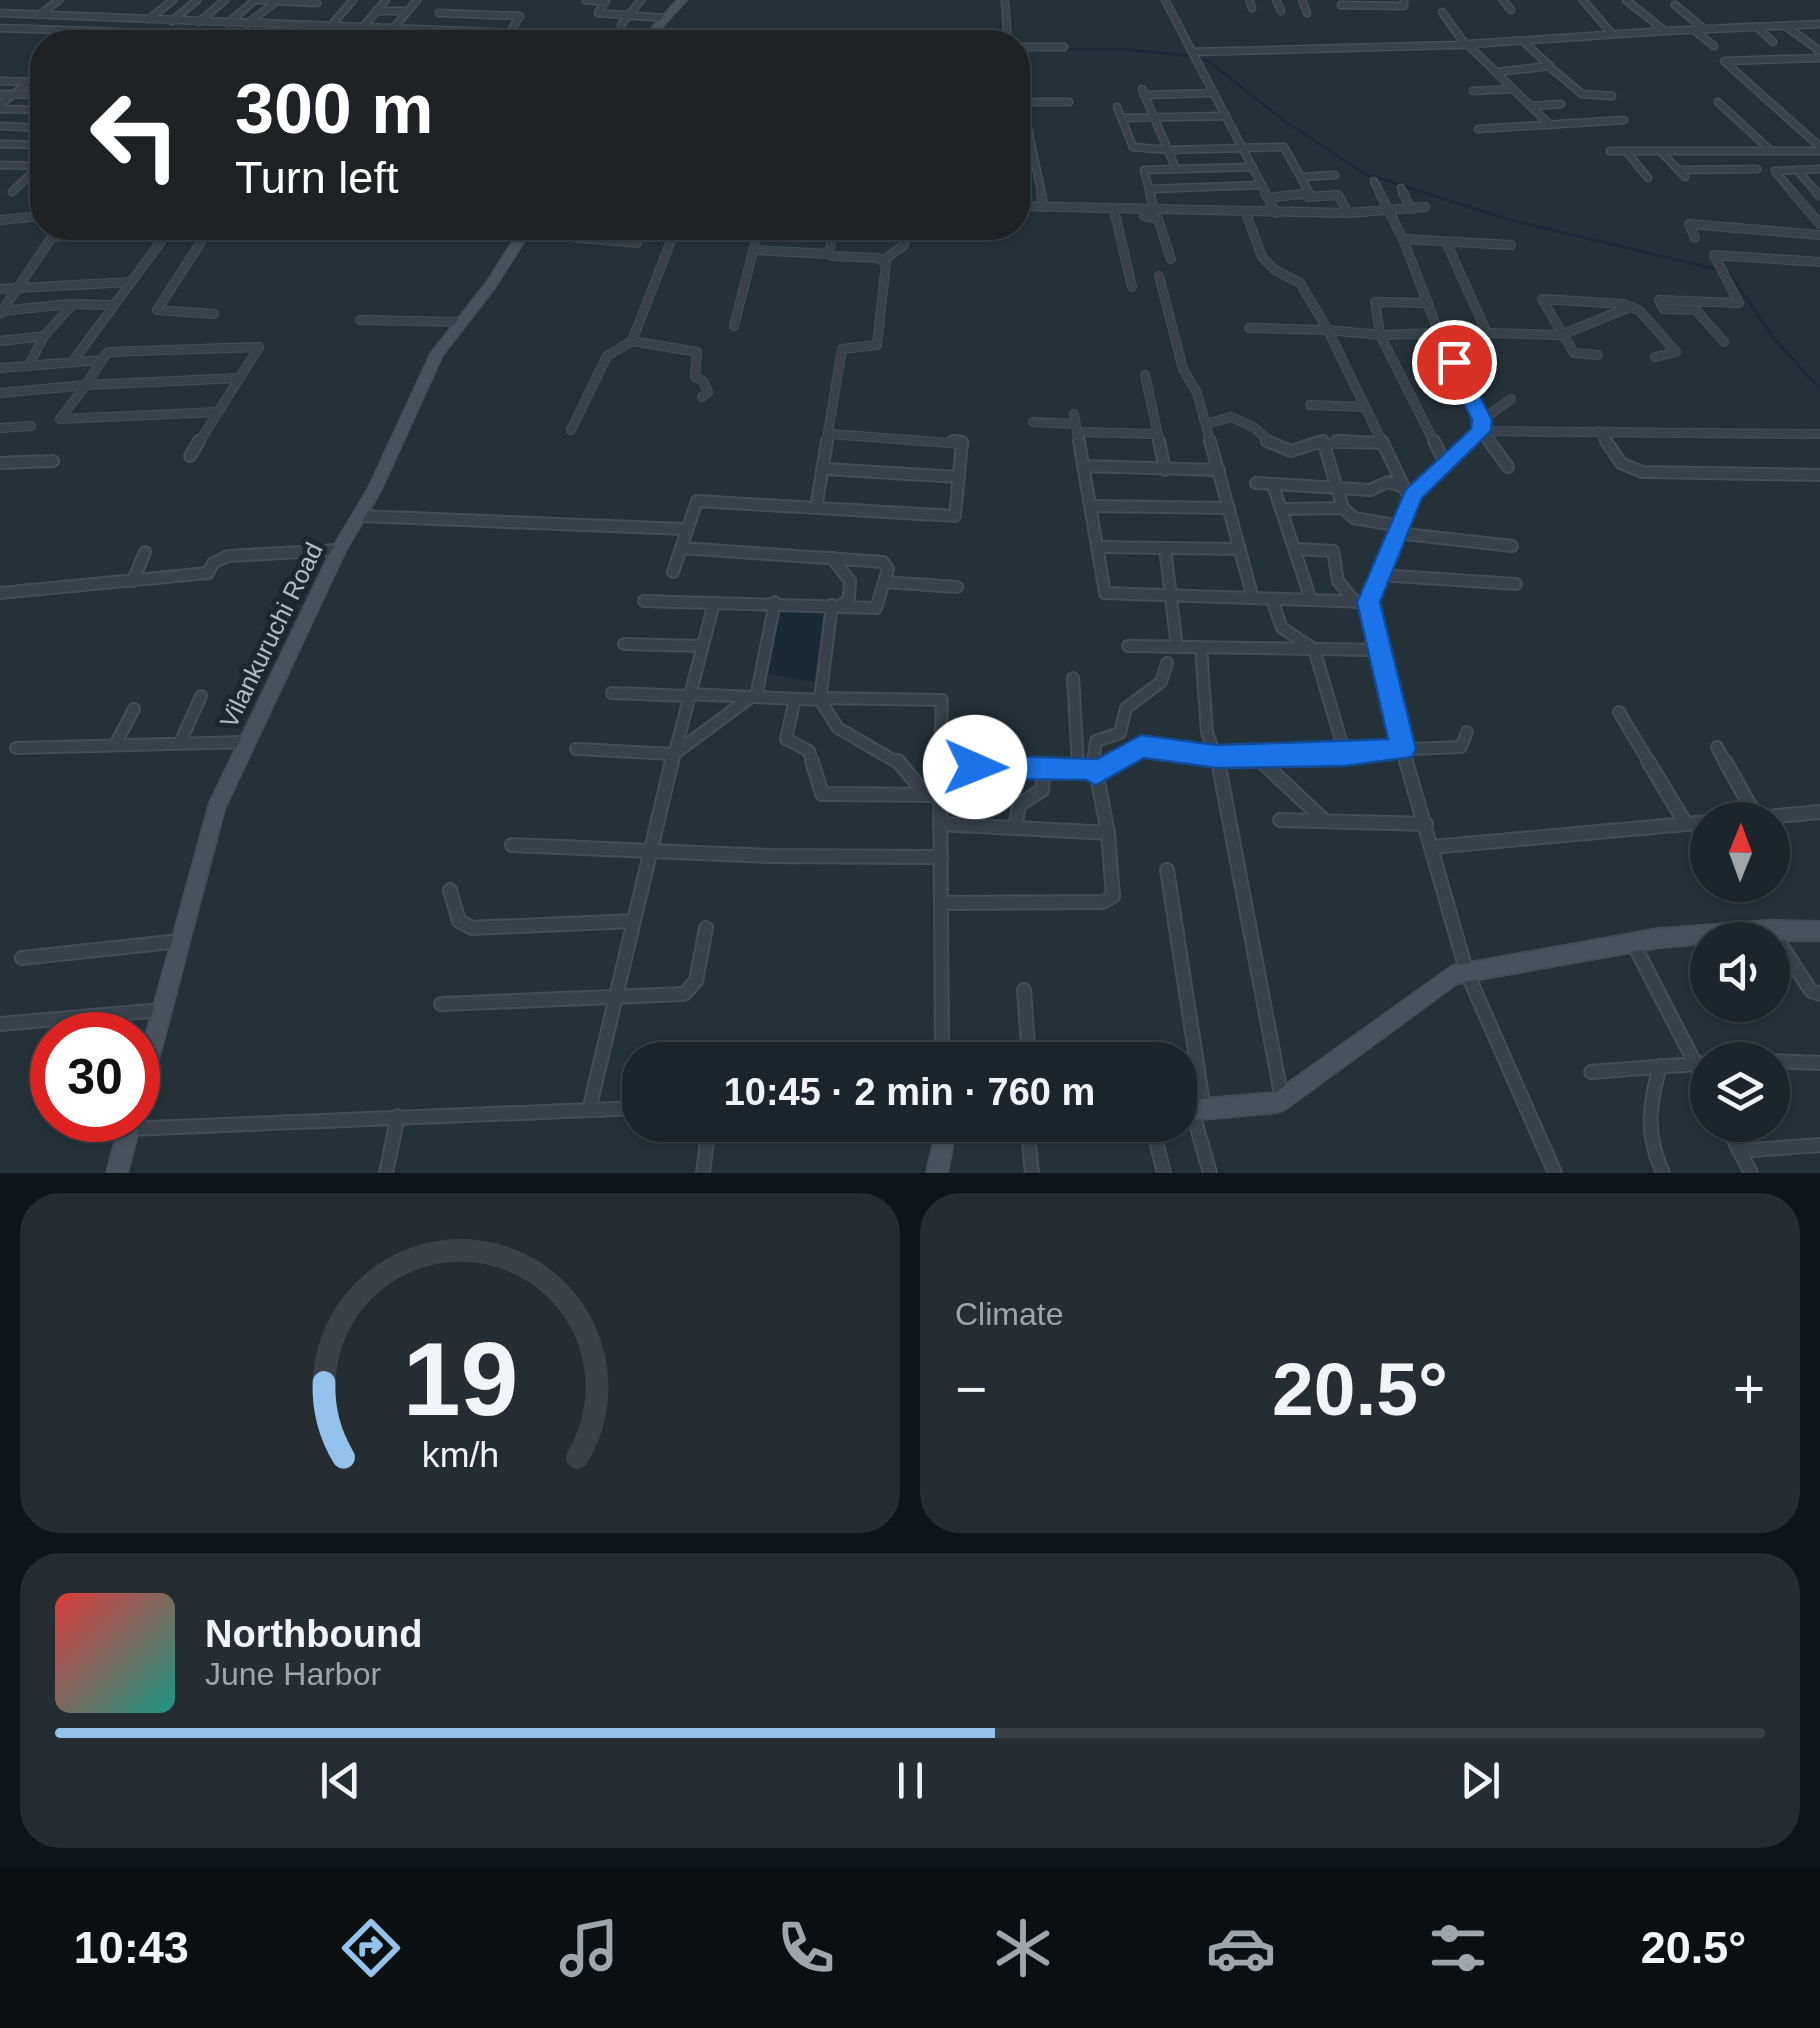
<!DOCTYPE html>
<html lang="en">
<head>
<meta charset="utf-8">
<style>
	:root { --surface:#1c252b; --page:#252d33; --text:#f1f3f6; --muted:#a0a5a9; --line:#3a4247; --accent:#93c2ec }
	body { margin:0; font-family:Arial,sans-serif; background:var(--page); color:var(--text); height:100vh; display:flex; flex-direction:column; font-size:38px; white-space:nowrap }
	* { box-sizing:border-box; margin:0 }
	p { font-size:32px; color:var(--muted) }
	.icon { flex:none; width:55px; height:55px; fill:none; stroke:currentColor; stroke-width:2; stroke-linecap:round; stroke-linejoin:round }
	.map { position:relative; height:1173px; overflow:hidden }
	.details { display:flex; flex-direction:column; gap:20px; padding:20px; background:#0f1418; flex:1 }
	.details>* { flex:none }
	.top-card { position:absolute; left:30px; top:30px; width:1000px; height:210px; border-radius:40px; box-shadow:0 2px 8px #0004,0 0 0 2px var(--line); background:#202124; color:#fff; overflow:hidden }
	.needle { width:65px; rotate:1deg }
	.buttons { position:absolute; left:1690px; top:802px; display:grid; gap:20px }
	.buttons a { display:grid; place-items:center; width:100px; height:100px; border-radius:50%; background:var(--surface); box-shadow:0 2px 8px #0004,0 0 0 2px var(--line); font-size:50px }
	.speed { position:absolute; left:30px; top:1012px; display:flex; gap:20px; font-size:50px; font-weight:700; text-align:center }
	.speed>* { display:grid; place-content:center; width:130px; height:130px; border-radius:50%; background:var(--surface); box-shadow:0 2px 8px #0004,0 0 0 2px var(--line); line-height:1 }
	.speed .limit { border:15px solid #d22; background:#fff; color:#111 }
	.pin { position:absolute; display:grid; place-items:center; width:85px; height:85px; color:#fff; margin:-42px; border:5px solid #fff; border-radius:50%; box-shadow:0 2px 10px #0007 }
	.me { position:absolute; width:110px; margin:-55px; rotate:91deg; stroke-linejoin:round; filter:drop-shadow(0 0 8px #0008) }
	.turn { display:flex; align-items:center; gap:35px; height:210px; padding:0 40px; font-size:45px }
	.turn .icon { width:130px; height:130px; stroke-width:2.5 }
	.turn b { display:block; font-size:70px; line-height:85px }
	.big { font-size:75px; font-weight:700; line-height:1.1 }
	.details .card { flex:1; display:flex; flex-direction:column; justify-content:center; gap:15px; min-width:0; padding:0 35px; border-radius:40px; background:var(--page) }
	.details .dial { align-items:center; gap:0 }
	.dial svg { height:260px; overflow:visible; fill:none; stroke:var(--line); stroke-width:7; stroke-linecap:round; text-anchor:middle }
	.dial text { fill:var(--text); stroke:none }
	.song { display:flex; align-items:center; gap:30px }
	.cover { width:120px; height:120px; border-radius:15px; background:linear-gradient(135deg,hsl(0 70% 55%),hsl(170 70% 35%)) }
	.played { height:10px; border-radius:5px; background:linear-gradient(90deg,var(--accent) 55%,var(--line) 55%) }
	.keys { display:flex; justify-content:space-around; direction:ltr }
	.heat { display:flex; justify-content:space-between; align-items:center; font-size:55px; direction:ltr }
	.details .tiles { flex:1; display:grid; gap:20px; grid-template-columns:1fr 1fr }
	.card:last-child { grid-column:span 2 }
	.trip { position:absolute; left:622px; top:1042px; width:575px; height:100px; border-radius:40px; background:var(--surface); box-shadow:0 2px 8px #0004,0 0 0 2px var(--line); font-weight:700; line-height:100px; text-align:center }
	.tabs { display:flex; height:160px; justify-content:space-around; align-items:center; background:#0b0f11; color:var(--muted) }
	.tabs .icon { width:70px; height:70px }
	.tabs .on { color:var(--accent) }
	.tabs b { font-size:45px; color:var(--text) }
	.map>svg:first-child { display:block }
	.water { fill:#1a2936 }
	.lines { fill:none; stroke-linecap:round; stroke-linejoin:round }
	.stream { stroke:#1a2936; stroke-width:2.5 }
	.street-far3-casing { stroke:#454e56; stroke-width:9 }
	.street-far2-casing { stroke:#454e56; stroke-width:10 }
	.street-far1-casing { stroke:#454e56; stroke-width:14 }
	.street-casing { stroke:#454e56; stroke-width:16 }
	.secondary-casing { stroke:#454e56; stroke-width:4 }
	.street-far3 { stroke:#39424a; stroke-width:6 }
	.street-far2 { stroke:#39424a; stroke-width:8 }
	.street-far1 { stroke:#39424a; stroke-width:10 }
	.street { stroke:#39424a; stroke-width:12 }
	.secondary { fill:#47525c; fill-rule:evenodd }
	.route { fill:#1a73e8; stroke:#114b97; stroke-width:2.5 }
	.labels { text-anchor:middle; stroke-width:10; stroke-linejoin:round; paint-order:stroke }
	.street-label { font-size:25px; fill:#b4bdc5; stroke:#1e272f }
</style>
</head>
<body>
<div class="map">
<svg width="1820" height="1173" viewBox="0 0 1820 1173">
	<rect width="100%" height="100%" fill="#253139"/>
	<path class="water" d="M780,609L826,612L814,682L766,673Z"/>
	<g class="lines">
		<g class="stream">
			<path d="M232,35L270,42"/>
			<path d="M1018,50L1122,49L1190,56"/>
			<path d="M1198,58L1208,61L1283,120L1363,173L1510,220L1720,270"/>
			<path d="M1728,272L1773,337L1820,389"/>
		</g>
		<defs>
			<g id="street-far3">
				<path d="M586,0L605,2"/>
				<path d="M606,0L598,13L664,18"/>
				<path d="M1005,0L1007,31"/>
				<path d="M1165,0L1267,195"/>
				<path d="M1249,0L1252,8"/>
				<path d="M1276,0L1281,11"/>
				<path d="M1302,0L1307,13"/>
				<path d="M1503,0L1511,10"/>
				<path d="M1583,0L1612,34"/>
				<path d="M1626,0L1665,31L1820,24"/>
				<path d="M1341,5L1404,6V0"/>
				<path d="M1675,5L1704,29"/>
				<path d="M376,11H408"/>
				<path d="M1442,12L1465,44"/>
				<path d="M0,13L569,35"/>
				<path d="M439,13L520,16L504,42"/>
				<path d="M39,15L59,0"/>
				<path d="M149,19L173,0"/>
				<path d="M172,21L197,0"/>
				<path d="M199,22L225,0"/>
				<path d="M228,23L255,0L317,3"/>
				<path d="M247,24L277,1"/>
				<path d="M621,25L641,0"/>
				<path d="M1757,27L1773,42"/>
				<path d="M1787,27L1820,51"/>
				<path d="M0,28L211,35L249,42"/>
				<path d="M361,29L386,0"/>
				<path d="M1694,30L1714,46"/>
				<path d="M1523,41L1550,66"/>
				<path d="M317,42L353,0"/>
				<path d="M382,42L417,0"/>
				<path d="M1467,44L1549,124"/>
				<path d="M1018,47H1064"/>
				<path d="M1193,52L1456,45L1665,31"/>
				<path d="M1820,58L1724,61L1820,147"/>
				<path d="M1551,68L1582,94L1612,96"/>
				<path d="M1496,72L1550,66"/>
				<path d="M0,81L42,82"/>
				<path d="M1018,82L1042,195"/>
				<path d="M1473,91L1513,89"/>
				<path d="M0,94L42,95"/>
				<path d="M1144,95L1214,93"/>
				<path d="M1022,102H1069"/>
				<path d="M1718,102L1770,150"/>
				<path d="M0,105L42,71"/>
				<path d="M1531,106L1561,104"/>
				<path d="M1117,107L1133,147L1168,150L1142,89"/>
				<path d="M0,109L42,110"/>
				<path d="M1123,118L1226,116"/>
				<path d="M0,126L42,128"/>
				<path d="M1478,129L1624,120"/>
				<path d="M0,144L42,145"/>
				<path d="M1610,151H1820"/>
				<path d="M1626,151L1648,178"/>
				<path d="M1660,151L1685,177"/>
				<path d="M0,165L42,166"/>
				<path d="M1176,169L1168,150L1284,147L1310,194L1299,195"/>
				<path d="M1679,170L1757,169"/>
				<path d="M1797,170L1819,195"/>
				<path d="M1301,177L1335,175"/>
				<path d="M25,179H42"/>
				<path d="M1374,181L1381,195"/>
				<path d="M1401,188L1404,195"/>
				<path d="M1149,189L1144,170L1252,167"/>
				<path d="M12,192L39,166"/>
				<path d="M1150,195L1149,189L1262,185"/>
				<path d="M1795,195L1775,171L1820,169"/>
			</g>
			<g id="street-far2">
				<path d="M1041,193L1044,207"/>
				<path d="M1150,193L1154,210"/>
				<path d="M1265,193L1276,213"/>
				<path d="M1380,193L1403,239L1439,333L1380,335L1435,444"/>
				<path d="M1403,193L1411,209"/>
				<path d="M1793,193L1820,224"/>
				<path d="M1817,193L1820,196"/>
				<path d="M1308,197L1338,195L1348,213"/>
				<path d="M1268,198L1309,193"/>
				<path d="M1018,206L1348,213L1425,207"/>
				<path d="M1114,210L1132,287"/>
				<path d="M1145,211L1144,216L1158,219L1171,259"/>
				<path d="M1246,213L1262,257L1275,270L1300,283L1328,330L1380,335L1375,302L1428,303"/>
				<path d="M0,220L42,216"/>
				<path d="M210,228L157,310L214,314"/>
				<path d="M757,228L832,232"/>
				<path d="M523,233L637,243"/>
				<path d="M52,237L170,230"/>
				<path d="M1695,238L1689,224L1820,235"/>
				<path d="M1403,239L1511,245"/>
				<path d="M1446,242L1487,333H1439L1482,420L1481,431L1491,444"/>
				<path d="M754,250L830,254"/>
				<path d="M885,259L904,245L907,228"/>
				<path d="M1159,276L1183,369L1197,393L1211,444"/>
				<path d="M0,289L131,282"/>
				<path d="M2,311L69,304L114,305"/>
				<path d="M0,314L58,228"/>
				<path d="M360,320L461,322"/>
				<path d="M734,326L759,228"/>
				<path d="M1249,328L1328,330L1383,444"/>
				<path d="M1487,333L1561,335L1630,307"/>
				<path d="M0,341L44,336"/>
				<path d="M632,341L676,228"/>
				<path d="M1724,342L1696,310L1664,309L1659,300L1739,303L1714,255L1820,262"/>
				<path d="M1598,355L1574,353L1542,299L1624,304L1640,311L1676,352L1655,357"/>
				<path d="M102,360L86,385L240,378"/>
				<path d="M73,361L171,228"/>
				<path d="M29,365L44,336L73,304"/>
				<path d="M0,368L102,360L108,352L259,347L198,444"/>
				<path d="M1145,375L1160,444"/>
				<path d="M86,385L60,419L218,412"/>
				<path d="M0,393L86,385"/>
				<path d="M1310,405L1365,407"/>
				<path d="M1074,414L1079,444"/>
				<path d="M1482,420L1511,399"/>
				<path d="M1033,422L1075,424"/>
				<path d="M1206,424L1231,417L1255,428L1272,444"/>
				<path d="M0,428L31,426"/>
				<path d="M571,430L607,356L632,341L697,352L695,377L703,381L708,392L702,397"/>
				<path d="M1599,431L1608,444"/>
				<path d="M1077,432L1158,434"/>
				<path d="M831,434L962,444"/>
				<path d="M826,444L842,349L877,345L886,263L878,258L832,256L829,253L834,228"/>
				<path d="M1314,444L1382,443"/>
				<path d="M1467,444L1481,431L1820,434"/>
			</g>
			<g id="street-far1">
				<path d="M1079,441L1105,593L1369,602"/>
				<path d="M1159,441L1165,470"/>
				<path d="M1210,441L1253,598"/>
				<path d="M1267,441L1291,451L1322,441"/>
				<path d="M1323,441L1343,508"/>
				<path d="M1337,441L1382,443"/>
				<path d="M1382,441L1410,500"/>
				<path d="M1434,441L1446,465"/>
				<path d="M1489,441L1508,467"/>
				<path d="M1606,441L1621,463L1642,472L1820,475"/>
				<path d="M190,456L199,441"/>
				<path d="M0,463L53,461"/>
				<path d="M1083,466L1219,470"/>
				<path d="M825,469L959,477"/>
				<path d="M1256,483L1370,490L1388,482L1404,487"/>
				<path d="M1273,485L1311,600"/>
				<path d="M1093,506L1229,508"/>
				<path d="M816,508L827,441"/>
				<path d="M1281,509L1343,508L1354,518L1400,526"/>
				<path d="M361,516L685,529"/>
				<path d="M1397,533L1512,546"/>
				<path d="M1098,547L1240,549"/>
				<path d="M1165,548L1177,647"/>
				<path d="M1294,549L1333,551L1338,581L1355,602"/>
				<path d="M832,558L850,581L849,599L841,605"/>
				<path d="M673,572L697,501L955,516L962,442L953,441"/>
				<path d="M1380,575L1516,584"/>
				<path d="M133,581L145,552"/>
				<path d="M885,582L957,587"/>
				<path d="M0,593L208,573L213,563L228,556L339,550"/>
				<path d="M1272,600L1282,628L1314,649L1345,754"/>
				<path d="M644,601L876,608L888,569L883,562L682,548"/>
				<path d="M624,644L700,646"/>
				<path d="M1128,646L1380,650"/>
				<path d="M1201,648L1207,732L1218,764"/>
				<path d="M1073,678L1078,764"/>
				<path d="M612,693L688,696"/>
				<path d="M689,694L820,700L832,605"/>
				<path d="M756,697L775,602"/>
				<path d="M820,698L942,700L940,764"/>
				<path d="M795,699L786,739L809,751L813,764"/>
				<path d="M820,700L838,728L900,764"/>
				<path d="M1619,712L1650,764"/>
				<path d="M180,743L201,696"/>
				<path d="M115,745L134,709"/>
				<path d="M1717,747L1726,764"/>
				<path d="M16,748L247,742"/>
				<path d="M576,749L674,754L751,697"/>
				<path d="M1255,756L1263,764"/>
				<path d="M672,764L714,603"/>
				<path d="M1093,764L1096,741L1120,733L1126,708L1161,682L1167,663"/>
				<path d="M1112,764L1141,746L1217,757L1461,747L1467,732"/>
				<path d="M1407,764L1369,602L1413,494L1470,441"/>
			</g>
			<g id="street">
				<path d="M812,761L822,794L939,795"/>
				<path d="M898,761L926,795"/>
				<path d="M940,761L942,1060"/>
				<path d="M1078,761V768"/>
				<path d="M1218,761L1282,1099"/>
				<path d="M1261,761L1325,821"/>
				<path d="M1406,761L1467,973L1555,1173"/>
				<path d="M1648,761L1686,824"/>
				<path d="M1725,761L1757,818"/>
				<path d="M941,767L1096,771L1108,833L1113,896L1103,902L941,903"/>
				<path d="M1092,769L1093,761"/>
				<path d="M1096,773L1116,761"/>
				<path d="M1280,820L1426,824"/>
				<path d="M1733,820L1820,812"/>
				<path d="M940,824L1108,833"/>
				<path d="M1015,828L1019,805L1042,790L1044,768"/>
				<path d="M512,845L770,856L941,857"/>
				<path d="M1432,847L1708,822"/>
				<path d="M1167,870L1204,1109"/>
				<path d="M450,890L459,921L472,928L634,921"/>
				<path d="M1772,931L1811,991L1820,994"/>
				<path d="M1633,943L1708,1088"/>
				<path d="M22,958L180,941"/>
				<path d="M1024,990L1029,1060"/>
				<path d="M441,1004L684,994L696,981L706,928"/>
				<path d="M0,1024L161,1010"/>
				<path d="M1772,1061L1820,1063"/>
				<path d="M1660,1066C1649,1106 1645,1135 1663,1173"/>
				<path d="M1591,1072L1708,1063"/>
				<path d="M589,1110L672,761"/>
				<path d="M1192,1110L1210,1173"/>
				<path d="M1027,1125L1032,1173"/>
				<path d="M1152,1125L1164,1173"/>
				<path d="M1726,1125L1751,1173"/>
				<path d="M129,1129L640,1108"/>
				<path d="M1739,1151L1820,1145"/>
				<path d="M386,1173L398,1116"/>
				<path d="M703,1173L709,1125"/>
			</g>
			<g id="secondary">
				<path d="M678,0H686L648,42H640Z"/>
				<path d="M522,228H532L494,288L442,355L381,489L345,551L224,809L148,1098L145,1105L138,1107V1065L210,803L332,550L369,488L431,354L486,284Z"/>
				<path d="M1771,921L1820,922V940H1708V943L1659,947L1457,983L1285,1109L1278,1112L1180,1121V1101L1275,1093L1453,966L1659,929Z"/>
				<path d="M138,1113L141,1120L127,1173H107L121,1120H138Z"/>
				<path d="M938,1125H966L963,1132L954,1137L947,1173H927Z"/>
			</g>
		</defs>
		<use href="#street-far3" class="street-far3-casing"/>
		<use href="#street-far2" class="street-far2-casing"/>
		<use href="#street-far1" class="street-far1-casing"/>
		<use href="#street" class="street-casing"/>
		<use href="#secondary" class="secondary-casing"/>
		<use href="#street-far3" class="street-far3"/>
		<use href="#street-far2" class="street-far2"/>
		<use href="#street-far1" class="street-far1"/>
		<use href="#street" class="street"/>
		<use href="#secondary" class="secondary"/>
	</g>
	<path class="route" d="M1454,356L1463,362L1492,420L1491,431L1422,498L1380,602L1416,749L1412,757L1345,766L1217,768L1144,758L1096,785L1086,780L975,779L966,775L962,767L966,759L975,755L1097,759L1141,735L1217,745L1388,739L1357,602L1406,489L1471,429L1472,420L1444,362Z"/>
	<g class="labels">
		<g class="street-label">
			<text transform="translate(271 635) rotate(-64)" y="9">Vilankuruchi Road</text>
		</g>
	</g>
</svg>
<div class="buttons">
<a><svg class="needle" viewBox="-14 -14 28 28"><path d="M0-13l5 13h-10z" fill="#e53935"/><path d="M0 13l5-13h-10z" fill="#a0a5a9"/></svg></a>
<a><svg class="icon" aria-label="sound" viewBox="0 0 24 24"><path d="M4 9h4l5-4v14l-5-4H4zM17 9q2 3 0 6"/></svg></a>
<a><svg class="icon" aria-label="layers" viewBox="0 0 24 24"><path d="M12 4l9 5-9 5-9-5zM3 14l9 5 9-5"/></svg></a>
</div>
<div class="speed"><div class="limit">30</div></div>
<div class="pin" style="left:1454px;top:362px;background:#d93025"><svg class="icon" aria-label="arrive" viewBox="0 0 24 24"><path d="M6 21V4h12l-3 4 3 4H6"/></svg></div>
<svg class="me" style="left:975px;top:767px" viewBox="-20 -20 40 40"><circle r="19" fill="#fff"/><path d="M0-13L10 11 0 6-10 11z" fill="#1a73e8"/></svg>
<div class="trip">10:45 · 2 min · 760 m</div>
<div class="top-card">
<div class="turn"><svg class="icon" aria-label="left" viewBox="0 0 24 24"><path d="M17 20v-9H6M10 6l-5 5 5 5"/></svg><div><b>300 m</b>Turn left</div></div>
</div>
</div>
<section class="details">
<div class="tiles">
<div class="card dial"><svg viewBox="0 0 100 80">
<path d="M14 69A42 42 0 1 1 86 69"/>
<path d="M14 69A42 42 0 0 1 8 46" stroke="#93c2ec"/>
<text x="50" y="56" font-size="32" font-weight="700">19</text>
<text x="50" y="72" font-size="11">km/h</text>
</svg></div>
<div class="card"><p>Climate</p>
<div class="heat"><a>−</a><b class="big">20.5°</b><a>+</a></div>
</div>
<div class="card">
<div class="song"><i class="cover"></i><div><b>Northbound</b><p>June Harbor</p></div></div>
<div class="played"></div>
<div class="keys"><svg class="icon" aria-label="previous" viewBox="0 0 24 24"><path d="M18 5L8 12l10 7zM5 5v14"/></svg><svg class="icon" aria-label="pause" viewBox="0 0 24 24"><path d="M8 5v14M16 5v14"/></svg><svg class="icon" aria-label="next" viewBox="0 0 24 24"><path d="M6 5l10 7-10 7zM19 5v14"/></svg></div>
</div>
</div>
</section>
<nav class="tabs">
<b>10:43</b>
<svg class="icon on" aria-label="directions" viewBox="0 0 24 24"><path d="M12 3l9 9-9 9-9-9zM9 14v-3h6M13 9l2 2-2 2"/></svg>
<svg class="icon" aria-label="music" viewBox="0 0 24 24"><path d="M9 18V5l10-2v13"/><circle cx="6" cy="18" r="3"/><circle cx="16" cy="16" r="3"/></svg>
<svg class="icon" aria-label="phone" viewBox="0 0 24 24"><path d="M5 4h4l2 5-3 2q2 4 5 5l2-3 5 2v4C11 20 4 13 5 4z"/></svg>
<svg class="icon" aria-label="climate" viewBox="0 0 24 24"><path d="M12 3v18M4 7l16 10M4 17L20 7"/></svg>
<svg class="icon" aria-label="car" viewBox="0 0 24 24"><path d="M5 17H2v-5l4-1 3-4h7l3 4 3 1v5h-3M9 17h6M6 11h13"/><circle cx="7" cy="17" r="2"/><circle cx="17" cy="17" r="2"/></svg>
<svg class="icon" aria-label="filters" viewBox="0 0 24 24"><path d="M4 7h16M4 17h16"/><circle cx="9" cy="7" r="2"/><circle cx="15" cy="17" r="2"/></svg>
<b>20.5°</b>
</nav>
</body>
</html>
